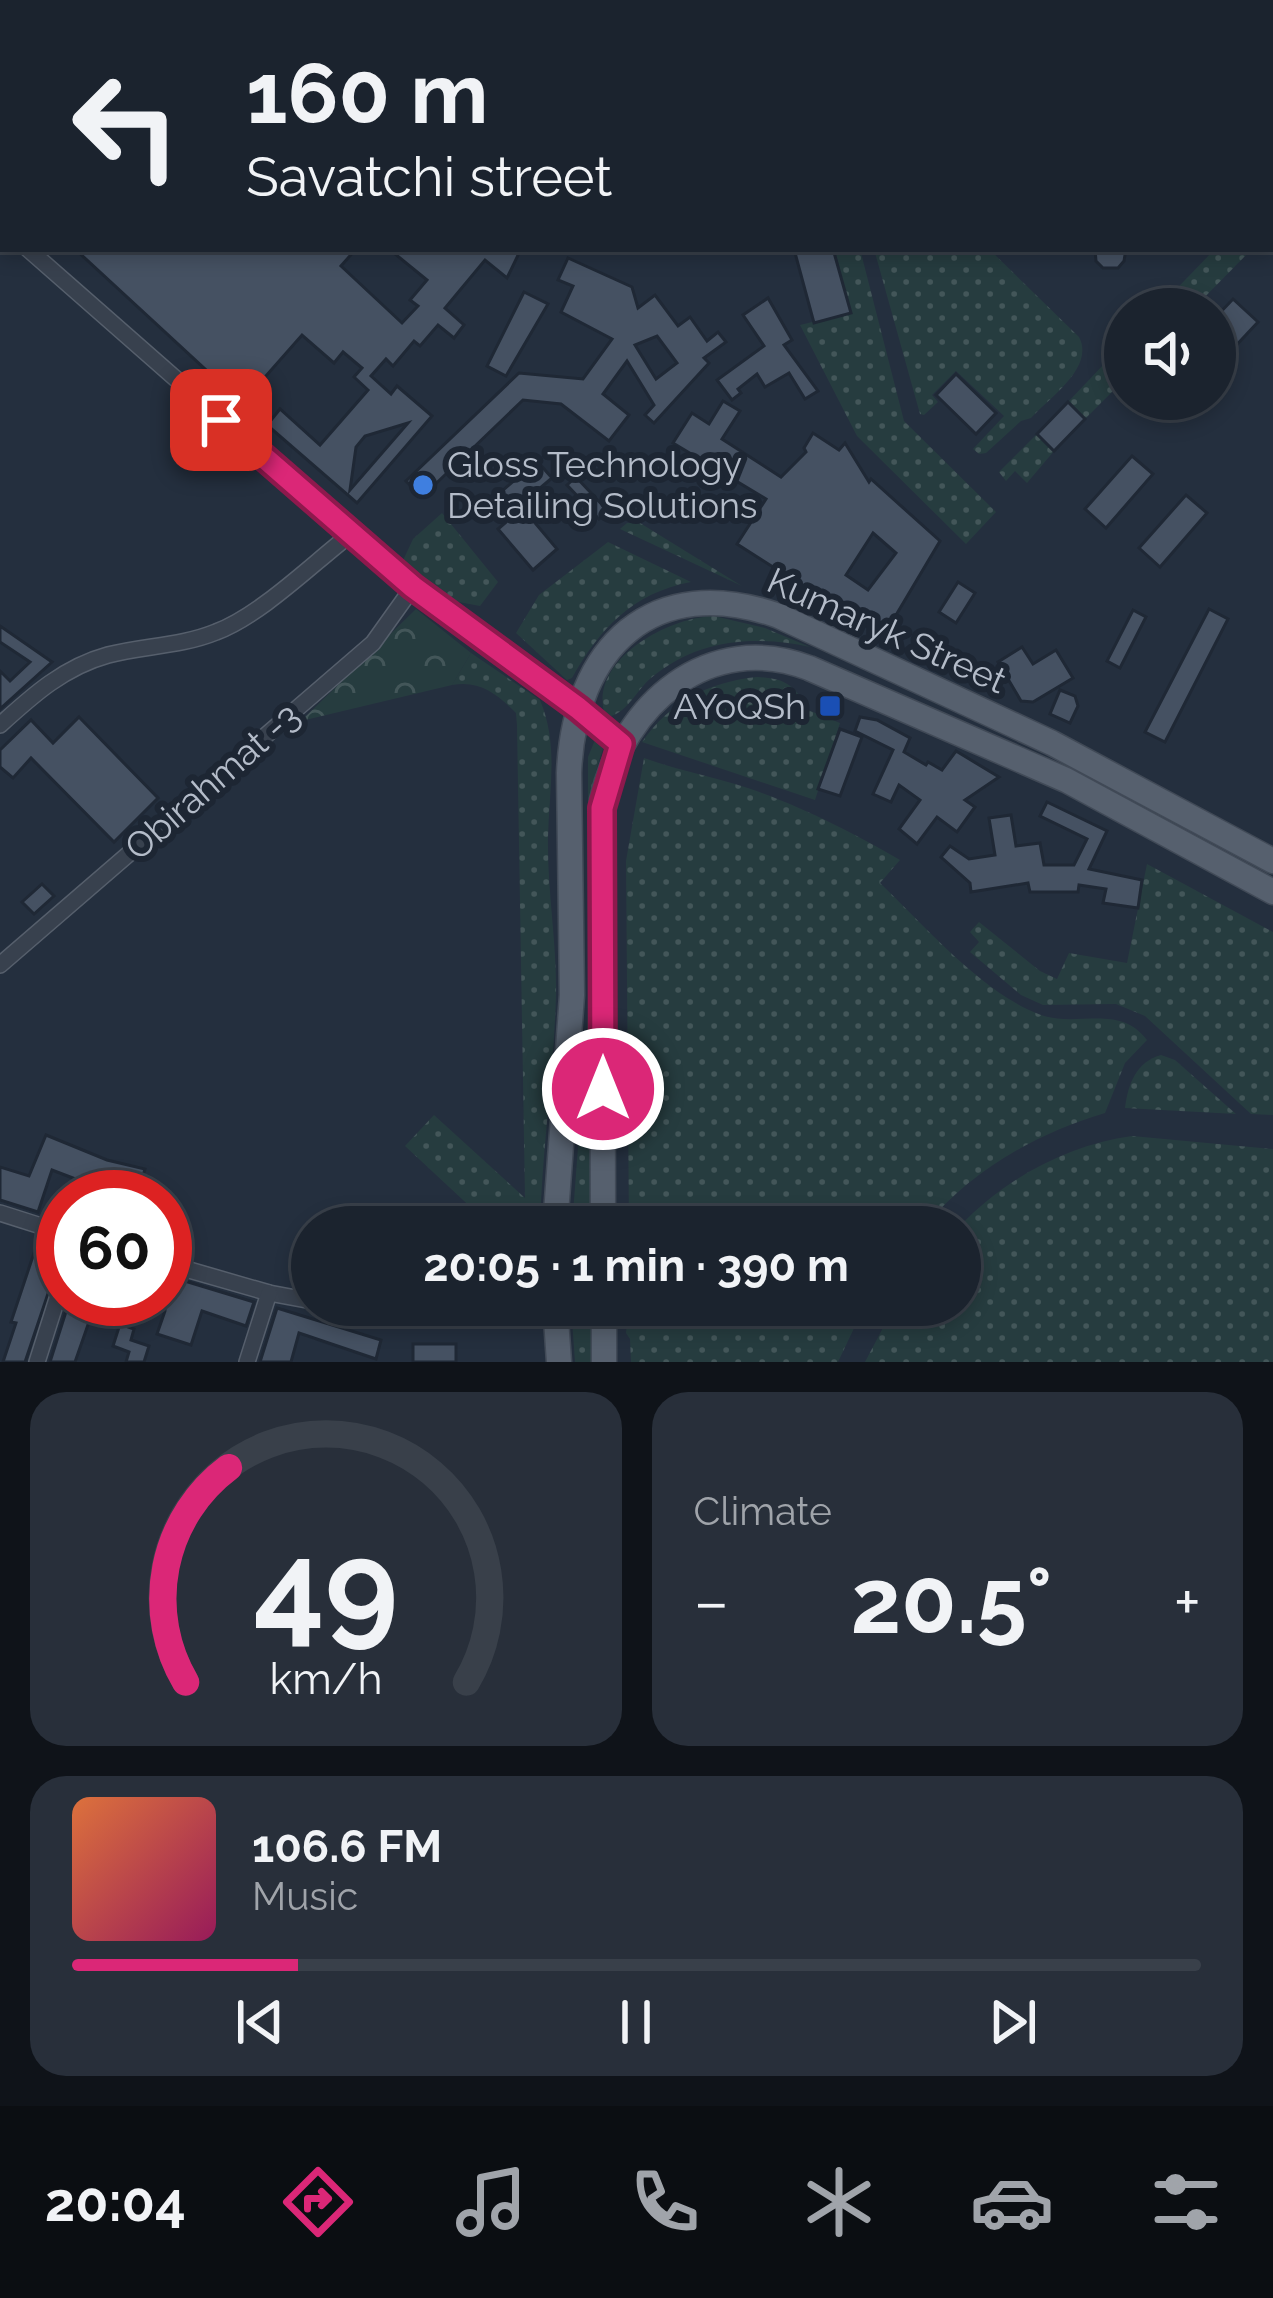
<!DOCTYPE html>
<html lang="en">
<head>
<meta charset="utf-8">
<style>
	:root { --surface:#1b232e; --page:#282f3a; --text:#f1f3f6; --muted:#a0a4aa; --line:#39404a; --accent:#db2777 }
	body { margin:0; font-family:Raleway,sans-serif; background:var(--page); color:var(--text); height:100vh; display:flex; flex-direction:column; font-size:45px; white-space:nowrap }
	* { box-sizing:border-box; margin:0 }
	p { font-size:39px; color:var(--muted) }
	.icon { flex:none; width:66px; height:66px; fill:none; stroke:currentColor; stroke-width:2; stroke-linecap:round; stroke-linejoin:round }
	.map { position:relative; height:1362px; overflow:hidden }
	.drawer { display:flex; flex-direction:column; gap:30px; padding:30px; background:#0f1319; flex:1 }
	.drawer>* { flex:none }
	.banner { position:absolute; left:0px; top:0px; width:1275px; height:252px; box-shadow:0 6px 18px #0003,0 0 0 3px var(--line); background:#1b232e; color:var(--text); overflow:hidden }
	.fabs { position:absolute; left:1104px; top:288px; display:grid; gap:24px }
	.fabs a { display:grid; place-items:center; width:132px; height:132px; border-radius:50%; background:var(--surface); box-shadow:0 6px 18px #0003,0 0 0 3px var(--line); font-size:60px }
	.speed { position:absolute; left:36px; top:1170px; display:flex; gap:24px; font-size:60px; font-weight:700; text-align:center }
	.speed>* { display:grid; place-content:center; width:156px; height:156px; border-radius:50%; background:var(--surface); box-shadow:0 6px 18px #0003,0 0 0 3px var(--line); line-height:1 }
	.speed .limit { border:18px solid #d22; background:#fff; color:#111 }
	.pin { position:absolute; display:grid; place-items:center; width:102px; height:102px; color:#fff; margin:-51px; border-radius:24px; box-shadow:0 6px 18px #0006 }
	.me { position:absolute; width:132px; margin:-66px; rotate:0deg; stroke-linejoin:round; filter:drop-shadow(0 0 9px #0008) }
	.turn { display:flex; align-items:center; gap:42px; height:252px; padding:0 48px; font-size:54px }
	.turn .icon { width:156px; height:156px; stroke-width:2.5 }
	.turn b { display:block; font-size:84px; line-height:102px }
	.big { font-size:90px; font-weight:700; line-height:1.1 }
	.drawer .card { flex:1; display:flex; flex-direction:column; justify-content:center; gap:18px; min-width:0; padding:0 42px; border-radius:36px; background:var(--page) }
	.drawer .dial { align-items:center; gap:0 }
	.dial svg { height:312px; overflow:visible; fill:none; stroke:var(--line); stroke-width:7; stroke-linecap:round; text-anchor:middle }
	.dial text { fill:var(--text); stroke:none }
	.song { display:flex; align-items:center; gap:36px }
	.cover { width:144px; height:144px; border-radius:18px; background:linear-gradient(135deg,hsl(20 70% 55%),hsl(330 70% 35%)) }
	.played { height:12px; border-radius:6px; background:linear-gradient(90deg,var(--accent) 20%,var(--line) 20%) }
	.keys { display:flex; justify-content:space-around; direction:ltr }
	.heat { display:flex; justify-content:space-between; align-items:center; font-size:66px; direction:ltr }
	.drawer .tiles { flex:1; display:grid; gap:30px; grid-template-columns:1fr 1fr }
	.card:last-child { grid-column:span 2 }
	.trip { position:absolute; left:291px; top:1206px; width:690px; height:120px; border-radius:60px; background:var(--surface); box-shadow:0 6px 18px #0003,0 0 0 3px var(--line); font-weight:700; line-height:120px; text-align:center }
	.tab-bar { display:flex; height:192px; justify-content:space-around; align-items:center; background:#0b0e12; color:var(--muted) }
	.tab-bar .icon { width:84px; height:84px }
	.tab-bar .selected { color:var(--accent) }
	.tab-bar b { font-size:54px; color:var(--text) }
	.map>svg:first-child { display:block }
	.grass { fill:url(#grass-dots) }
	.forest { fill:url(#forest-crowns) }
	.building { fill:#455162; stroke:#1f2835; stroke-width:3; fill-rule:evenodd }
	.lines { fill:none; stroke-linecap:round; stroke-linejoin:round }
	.minor-casing { stroke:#565f6c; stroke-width:18 }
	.primary-casing { stroke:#414a57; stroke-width:27 }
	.minor { stroke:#38414e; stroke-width:15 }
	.primary { stroke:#56606e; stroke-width:24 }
	.rail-casing { stroke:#5a6575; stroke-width:9 }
	.rail { stroke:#1d2633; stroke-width:4.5; stroke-dasharray:14; stroke-linecap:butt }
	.route-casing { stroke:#8e194d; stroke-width:30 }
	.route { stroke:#db2777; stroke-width:21 }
	.shop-dot { fill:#3f7fe0; stroke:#1d2633; stroke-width:4.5 }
	.transit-dot { fill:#1a4fb4; stroke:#1d2633; stroke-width:4.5 }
	.labels { text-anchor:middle; stroke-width:12; stroke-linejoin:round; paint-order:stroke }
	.poi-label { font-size:36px; fill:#b4bcc9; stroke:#1d2633; text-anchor:start }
	.street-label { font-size:36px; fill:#b4bcc9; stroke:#1d2633 }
</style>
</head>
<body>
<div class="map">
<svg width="1273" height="1362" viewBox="0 0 1273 1362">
	<defs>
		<pattern id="grass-dots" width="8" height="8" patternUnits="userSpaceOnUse" patternTransform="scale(3)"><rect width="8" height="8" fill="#263c3f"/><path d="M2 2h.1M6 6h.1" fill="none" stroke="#435659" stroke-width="1.8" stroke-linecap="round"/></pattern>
		<pattern id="forest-crowns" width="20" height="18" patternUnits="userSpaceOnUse" patternTransform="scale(3)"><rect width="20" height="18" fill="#263c3f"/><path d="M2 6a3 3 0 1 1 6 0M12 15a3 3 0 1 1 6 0" fill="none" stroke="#435659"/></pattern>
	</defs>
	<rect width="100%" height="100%" fill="#242f3e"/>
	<g class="grass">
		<path d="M835,249H860L904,421L996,512L966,544L857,436L800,325L850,313Z"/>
		<path d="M874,249H989L1079,337C1095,367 1050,397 1031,418L1021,421L986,453L979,454L973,449L1004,416L956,371L932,395L938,402L924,415L920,414Z"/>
		<path d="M1215,249H1252L1193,309H1157Z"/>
		<path d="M1125,342V379L1085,419L1068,402Z"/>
		<path d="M1037,434L1054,451L1027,483L1015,471L1006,481L999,472Z"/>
		<path d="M442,513L498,582L480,606L438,598L400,567L413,539Z"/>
		<path d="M627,523H640L742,586L620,529Z"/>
		<path d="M608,542L691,582C633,593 600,628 572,678L567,680L516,633L539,595Z"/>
		<path d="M714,616L765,628L810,647C753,635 698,639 651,678C637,690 628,711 611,716L604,712C591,658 670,617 714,616Z"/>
		<path d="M471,653L540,700C559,745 549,790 548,837C547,890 557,943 556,995C554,1073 542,1149 540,1227H492L405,1146L434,1115L525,1198L517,726L516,713C497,694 480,680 452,685Z"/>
		<path d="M757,677C785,678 795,685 808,710L840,723L815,800L642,742C670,702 708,682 757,677Z"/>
		<path d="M595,740L603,749C578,814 590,891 591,959C592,1049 592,1138 592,1227H572L588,1015V757Z"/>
		<path d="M644,758C674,769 705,775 735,784C789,800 852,832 900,860L880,883C925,926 983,994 1041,1015C1078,1028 1119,1003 1147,1040L1125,1063L1105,1113C1033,1135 972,1170 924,1227H629L626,861Z"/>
		<path d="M1147,864L1273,932V1115L1251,1114L1145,1016L1116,1004L1043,1005L1021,995L970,952L979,942L970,932L979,922L1040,971L1057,979L1069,953L1127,963Z"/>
		<path d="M1161,1055L1175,1060L1236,1114L1125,1108C1128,1084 1136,1062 1161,1055Z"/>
		<path d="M1132,1136L1273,1149V1362H865L895,1305H960L959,1227C1004,1179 1067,1145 1132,1136Z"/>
		<path d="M571,1305H592L593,1362H575Z"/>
		<path d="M629,1305H865L838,1362H631L630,1339L626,1333Z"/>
	</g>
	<path class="forest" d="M416,609L471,653L452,685L301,721Z"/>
	<g class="building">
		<path d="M75,249H356L341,266L402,323L418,306L410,300L427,280L389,249H521L507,278L485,260L445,308L464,325L454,338L438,325L420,346L414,341L393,366L386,359L371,376L391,394L397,386L432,416L357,503L267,425L280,409L320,445L368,390L354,377L362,368L343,352L334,363L302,335L242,403ZM408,423L350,490L356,447L365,436Z"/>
		<path d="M794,249H833L851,313L814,323Z"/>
		<path d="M1095,249H1126L1124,261L1118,268H1103L1096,261Z"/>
		<path d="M568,258L632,287L638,308L655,295L678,326L690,317L707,341L718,332L726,342L704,358L709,363L654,423L645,415L654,405L627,361L603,394L629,415L609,441L561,404L523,400L422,497L406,481L519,373L583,379L612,339L561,312L573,286L558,280ZM657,336L677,363L656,379L635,345Z"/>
		<path d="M524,292L548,304L506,376L487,366Z"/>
		<path d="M768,298L792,340L784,345L818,391L805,399L789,373L765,387L757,374L738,389L741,393L732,400L717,380L764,346L743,315Z"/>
		<path d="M1233,299L1258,322L1215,368V318Z"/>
		<path d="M956,374L996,413L976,434L936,395Z"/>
		<path d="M723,401L740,411L722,439L781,477L806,452L804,448L813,433L839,450L845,443L869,482L871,479L940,541L883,637L737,544L766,499L673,443L692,413L709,424ZM873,533L896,553L868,590L846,575Z"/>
		<path d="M1068,402L1085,419L1054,451L1037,434Z"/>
		<path d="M1132,456L1153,474L1106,528L1085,509Z"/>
		<path d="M537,461L552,478L520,505L557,549L533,570L498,529L505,523L488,503Z"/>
		<path d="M576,477L608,511L599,519L567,485Z"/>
		<path d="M1186,495L1207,513L1160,567L1139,548Z"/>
		<path d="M958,582L975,593L956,623L939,612Z"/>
		<path d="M1209,609L1228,619L1165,742L1145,732Z"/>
		<path d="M1133,610L1146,617L1120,668L1107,661Z"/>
		<path d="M0,626L52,662L0,709V671L10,681L30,662L0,642Z"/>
		<path d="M1022,647L1033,664L1056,650L1073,678L1033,702L1021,701L998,662Z"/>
		<path d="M1060,690L1075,696L1078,706L1070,723L1050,714Z"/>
		<path d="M79,717L158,798L114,842L31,758L13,778L0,767V750L31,720L53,743Z"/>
		<path d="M860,717L877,720L910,738L904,752L926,765L928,762L942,770L956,751L999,777L965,800L975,807L957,832L937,817L917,844L899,829L920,800L899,785L891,802L873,794L893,750L855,731Z"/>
		<path d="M840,729L862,737L840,796L818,789Z"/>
		<path d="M1047,802L1107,831L1089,869L1142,880L1138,908L1103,903L1106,889L1079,885L1078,892H1030L1028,883L971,892L970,883L941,857L950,846L969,859L995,855L989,818L1011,815L1016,846L1040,843L1044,865H1074L1087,839L1040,816Z"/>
		<path d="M42,884L54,896L34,914L22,902Z"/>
		<path d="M46,1135L107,1160L145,1169L137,1197H96L99,1188L52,1170L38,1212L0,1200V1167L29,1176Z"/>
		<path d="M39,1238L63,1245V1249L25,1362H3L16,1323L11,1322Z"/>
		<path d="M165,1275L254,1302L246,1326L202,1311L191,1345L157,1334L165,1311Z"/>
		<path d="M70,1299H97L75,1362H50Z"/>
		<path d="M277,1308L381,1340L376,1359L299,1333L291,1362H260Z"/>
		<path d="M120,1324L134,1329L131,1340L149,1346L144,1362H126L129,1352L113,1346Z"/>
		<rect x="413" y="1344" width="43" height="18"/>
	</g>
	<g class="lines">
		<defs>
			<g id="minor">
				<path d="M0,224L3,227"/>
				<path d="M28,249L413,587L578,708L621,744"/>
				<path d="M0,725C33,695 64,667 108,655C143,646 182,646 216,632C261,615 312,564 351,534"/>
				<path d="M0,965L373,643L413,587"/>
				<path d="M0,1213L63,1233"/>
				<path d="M165,1263L269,1293L312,1301"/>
				<path d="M346,1305L416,1311L474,1305"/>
				<path d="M37,1362L63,1280"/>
				<path d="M247,1362L269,1293"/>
			</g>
			<g id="primary">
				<path d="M555,1227L572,995L569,773C574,647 653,571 779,616L1052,743L1273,861"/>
				<path d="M603,1227L602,800C623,704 709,630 809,668L1066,780L1273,892"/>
				<path d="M555,1305L559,1362"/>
				<path d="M604,1305V1362"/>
			</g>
		</defs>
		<use href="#minor" class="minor-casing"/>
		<use href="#primary" class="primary-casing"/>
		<use href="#minor" class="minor"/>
		<use href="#primary" class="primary"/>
		<defs>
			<g id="rail">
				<path d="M1151,0L1154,3"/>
				<path d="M1253,0L1256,3"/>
				<path d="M1272,20L1273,21"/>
				<path d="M1272,106L1273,107"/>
			</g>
		</defs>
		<use href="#rail" class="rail-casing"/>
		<use href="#rail" class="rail"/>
	</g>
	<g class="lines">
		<defs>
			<path id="route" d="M221,420L413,587L578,708L621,744L602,808L603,1089"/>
		</defs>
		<use href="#route" class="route-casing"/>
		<use href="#route" class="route"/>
	</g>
	<circle class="shop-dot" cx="423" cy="485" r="12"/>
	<rect class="transit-dot" x="818" y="694" width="24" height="24" rx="6"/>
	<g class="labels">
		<g class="poi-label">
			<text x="447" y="477">Gloss Technology<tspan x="447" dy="41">Detailing Solutions</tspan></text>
			<text x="806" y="719" text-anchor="end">AYoQSh</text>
		</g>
		<g class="street-label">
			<text transform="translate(887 630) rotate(24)" y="13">Kumaryk Street</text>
			<text transform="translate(212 781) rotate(-41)" y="13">Obirahmat -3</text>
		</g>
	</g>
</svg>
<div class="fabs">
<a><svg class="icon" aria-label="sound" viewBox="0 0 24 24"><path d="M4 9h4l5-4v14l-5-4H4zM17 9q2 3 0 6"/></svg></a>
</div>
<div class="speed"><div class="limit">60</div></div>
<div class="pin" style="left:221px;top:420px;background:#d93025"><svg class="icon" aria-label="arrive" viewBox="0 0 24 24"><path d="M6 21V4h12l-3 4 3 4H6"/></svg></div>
<svg class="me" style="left:603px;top:1089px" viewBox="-20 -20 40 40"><circle r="17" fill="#db2777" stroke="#fff" stroke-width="3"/><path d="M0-11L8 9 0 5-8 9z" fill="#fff"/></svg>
<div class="trip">20:05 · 1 min · 390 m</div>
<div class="banner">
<div class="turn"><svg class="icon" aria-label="left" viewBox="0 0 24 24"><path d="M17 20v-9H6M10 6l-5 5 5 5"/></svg><div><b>160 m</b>Savatchi street</div></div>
</div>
</div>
<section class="drawer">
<div class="tiles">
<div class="card dial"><svg viewBox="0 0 100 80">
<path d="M14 69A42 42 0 1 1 86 69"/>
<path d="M14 69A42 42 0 0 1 25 14" stroke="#db2777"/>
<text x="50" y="56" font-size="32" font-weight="700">49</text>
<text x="50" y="72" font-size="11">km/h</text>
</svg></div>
<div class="card"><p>Climate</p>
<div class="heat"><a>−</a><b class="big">20.5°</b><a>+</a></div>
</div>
<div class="card">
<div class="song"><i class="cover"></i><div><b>106.6 FM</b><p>Music</p></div></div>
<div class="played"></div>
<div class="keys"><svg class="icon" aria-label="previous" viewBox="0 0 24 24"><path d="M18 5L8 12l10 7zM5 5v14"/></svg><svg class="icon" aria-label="pause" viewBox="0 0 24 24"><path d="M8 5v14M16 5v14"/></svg><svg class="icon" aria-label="next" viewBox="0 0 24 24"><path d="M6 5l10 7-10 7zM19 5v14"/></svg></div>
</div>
</div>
</section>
<nav class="tab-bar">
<b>20:04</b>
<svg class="icon selected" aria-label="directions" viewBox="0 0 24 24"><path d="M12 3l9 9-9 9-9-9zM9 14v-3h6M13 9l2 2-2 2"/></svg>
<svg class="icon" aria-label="music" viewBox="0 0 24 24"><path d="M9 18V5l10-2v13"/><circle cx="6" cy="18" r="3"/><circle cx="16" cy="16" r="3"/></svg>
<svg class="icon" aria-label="phone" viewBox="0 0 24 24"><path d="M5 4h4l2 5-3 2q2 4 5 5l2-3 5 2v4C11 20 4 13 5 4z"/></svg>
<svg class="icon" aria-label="climate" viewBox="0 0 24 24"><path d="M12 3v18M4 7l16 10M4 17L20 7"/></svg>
<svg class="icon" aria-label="car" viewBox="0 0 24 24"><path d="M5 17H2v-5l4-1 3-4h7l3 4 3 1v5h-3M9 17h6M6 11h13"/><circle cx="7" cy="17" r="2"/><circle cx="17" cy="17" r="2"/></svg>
<svg class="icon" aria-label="filters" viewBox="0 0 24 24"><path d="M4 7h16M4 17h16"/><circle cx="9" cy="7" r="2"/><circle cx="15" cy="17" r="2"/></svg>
</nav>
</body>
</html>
